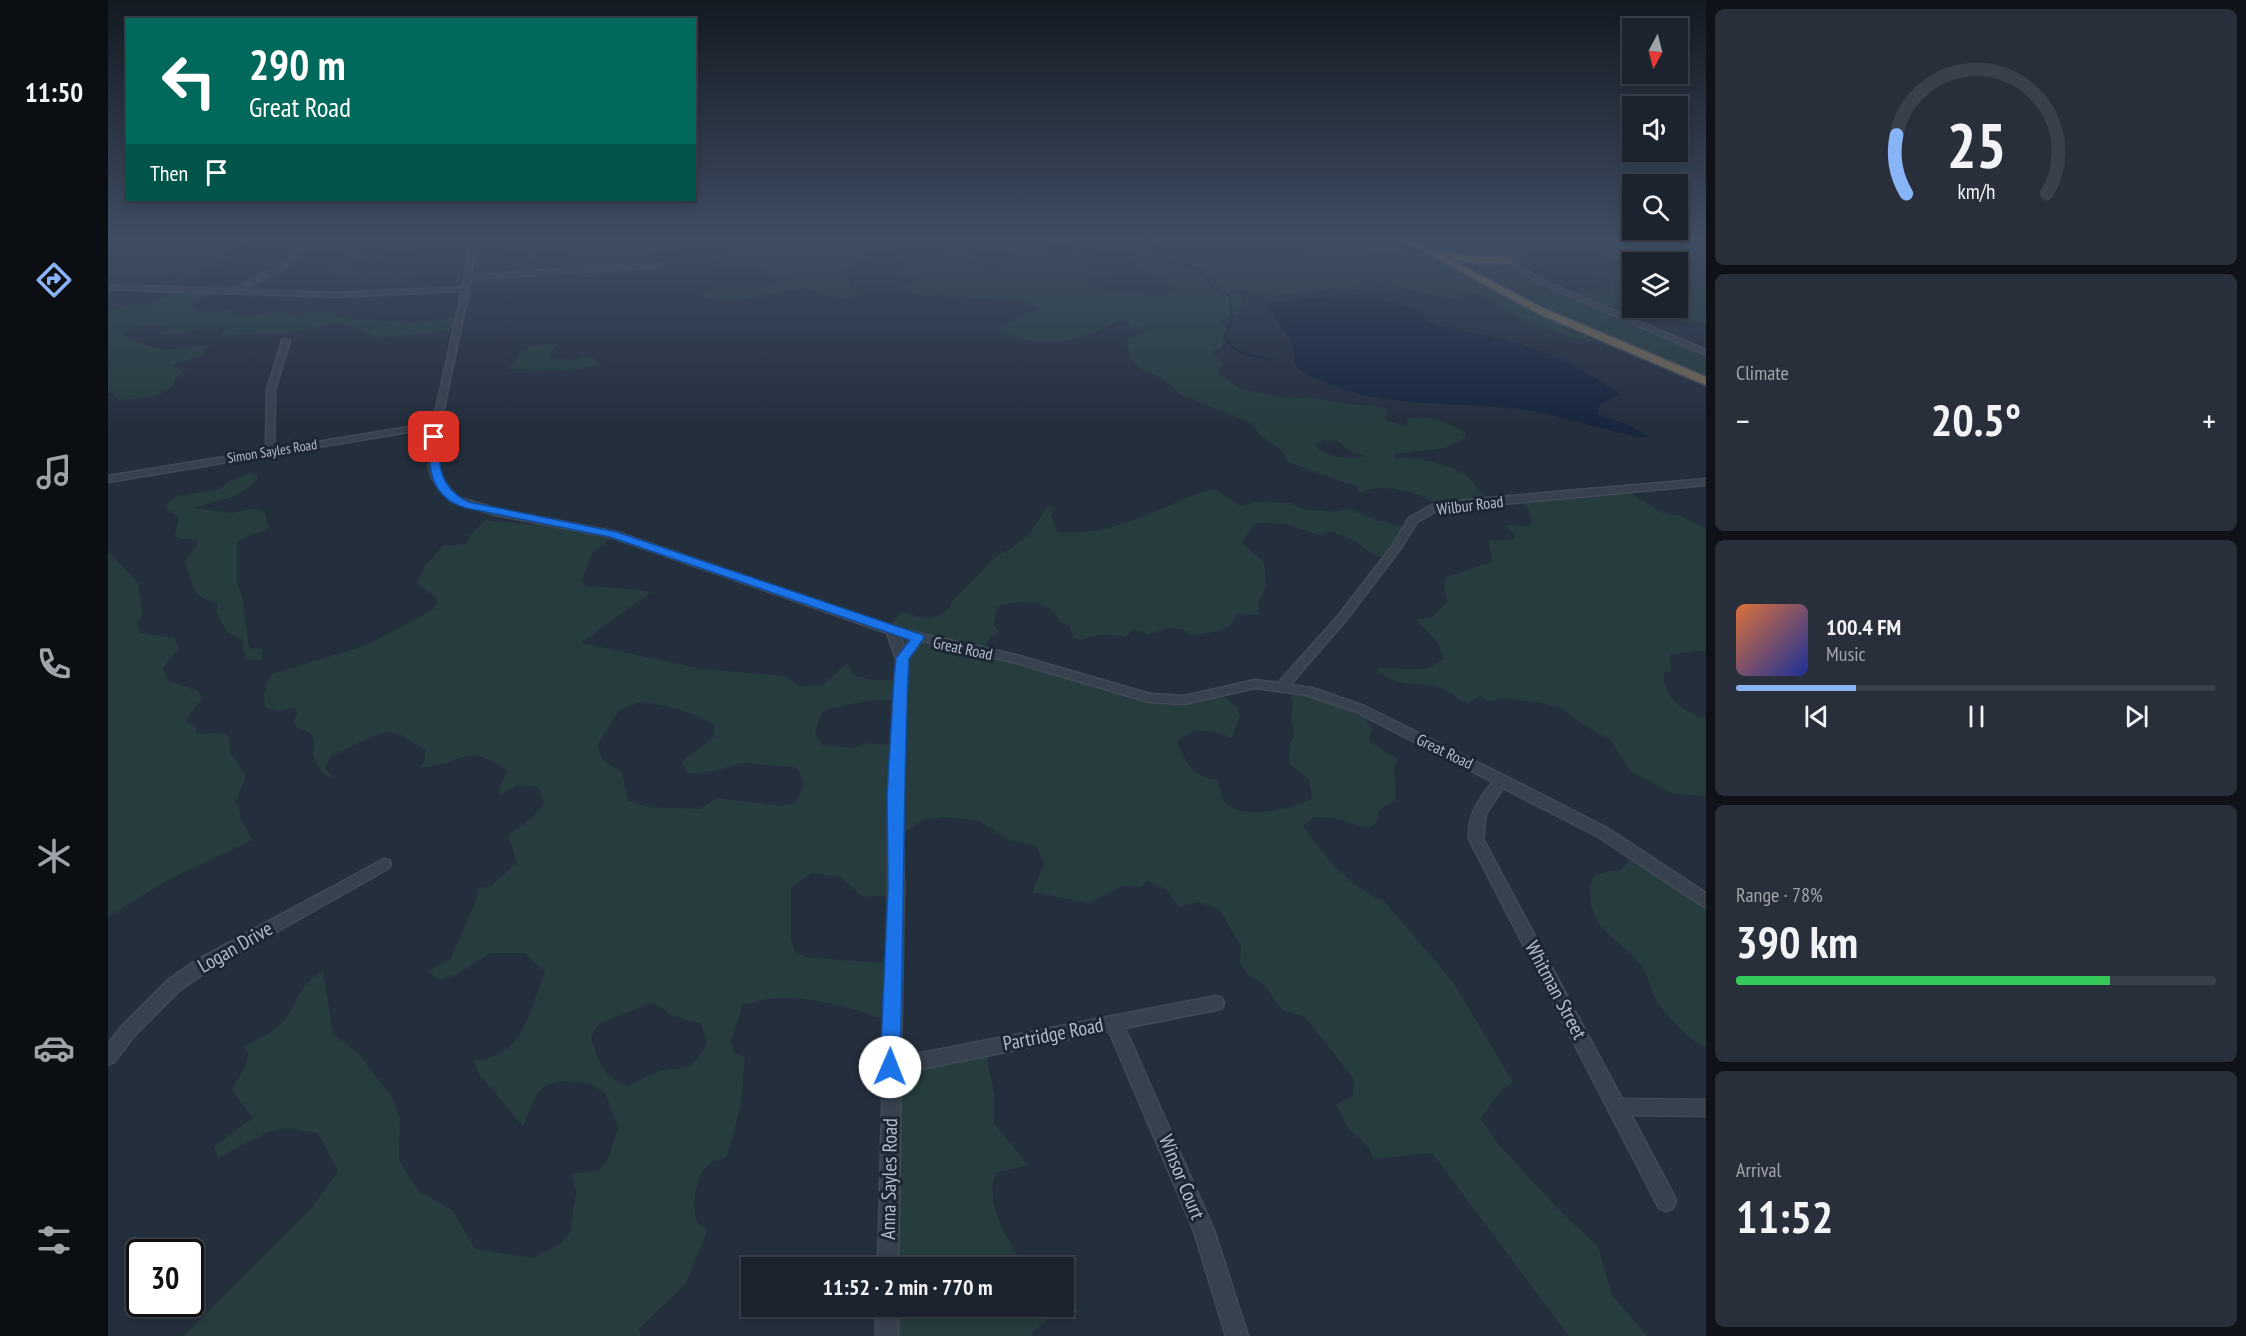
<!DOCTYPE html>
<html lang="en">
<head>
<meta charset="utf-8">
<style>
	:root { --surface:#1b232e; --page:#282f3a; --text:#f1f3f6; --muted:#a0a4aa; --line:#39404a; --accent:#8ab4f8 }
	body { margin:0; font-family:"PT Sans Narrow",sans-serif; background:var(--page); color:var(--text); height:100vh; display:flex; flex-direction:column; font-size:22px; white-space:nowrap }
	* { box-sizing:border-box; margin:0 }
	p { font-size:20px; color:var(--muted) }
	.icon { flex:none; width:33px; height:33px; fill:none; stroke:currentColor; stroke-width:2; stroke-linecap:round; stroke-linejoin:round }
	.map { position:relative; flex:1; overflow:hidden }
	.sheet { display:flex; flex-direction:column; gap:9px; padding:9px; background:#0f1319; width:540px }
	.sheet>* { flex:none }
	.banner { position:absolute; left:18px; top:18px; width:570px; height:183px; border-radius:0px; box-shadow:0 3px 9px #0003,0 0 0 2px var(--line); background:#00695c; color:#fff; overflow:hidden }
	.needle { width:39px; rotate:187deg }
	.buttons { position:absolute; left:1514px; top:18px; display:grid; gap:12px }
	.buttons a { display:grid; place-items:center; width:66px; height:66px; border-radius:0px; background:var(--surface); box-shadow:0 3px 9px #0003,0 0 0 2px var(--line); font-size:30px }
	.speed { position:absolute; left:18px; top:1239px; display:flex; gap:12px; font-size:30px; font-weight:700; text-align:center }
	.speed>* { display:grid; place-content:center; width:78px; height:78px; border-radius:50%; background:var(--surface); box-shadow:0 3px 9px #0003,0 0 0 2px var(--line); line-height:1 }
	.speed .limit { border:3px solid #111; border-radius:9px; background:#fff; color:#111 }
	.pin { position:absolute; display:grid; place-items:center; width:51px; height:51px; color:#fff; margin:-26px; border-radius:12px; box-shadow:0 3px 9px #0006 }
	.me { position:absolute; width:66px; margin:-33px; rotate:1deg; stroke-linejoin:round; filter:drop-shadow(0 0 4px #0008) }
	.turn { display:flex; align-items:center; gap:21px; height:126px; padding:0 24px; font-size:27px }
	.turn .icon { width:78px; height:78px; stroke-width:2.5 }
	.turn b { display:block; font-size:42px; line-height:51px }
	.then { display:flex; align-items:center; height:57px; padding:0 24px; background:#0003; gap:12px; font-size:22px }
	.big { font-size:45px; font-weight:600; line-height:1.1 }
	.sheet .tile { flex:1; display:flex; flex-direction:column; justify-content:center; gap:9px; min-width:0; padding:0 21px; border-radius:9px; background:var(--page) }
	.sheet .dial { align-items:center; gap:0 }
	.dial svg { height:156px; overflow:visible; fill:none; stroke:var(--line); stroke-width:7; stroke-linecap:round; text-anchor:middle }
	.dial text { fill:var(--text); stroke:none }
	.song { display:flex; align-items:center; gap:18px }
	.cover { width:72px; height:72px; border-radius:9px; background:linear-gradient(135deg,hsl(20 70% 55%),hsl(230 70% 35%)) }
	.played { height:6px; border-radius:3px; background:linear-gradient(90deg,var(--accent) 25%,var(--line) 25%) }
	.keys { display:flex; justify-content:space-around; direction:ltr }
	.heat { display:flex; justify-content:space-between; align-items:center; font-size:33px; direction:ltr }
	.charge { height:9px; border-radius:4px; background:linear-gradient(90deg,#34c759 78%,var(--line) 0) }
	.trip { position:absolute; left:633px; top:1257px; width:333px; height:60px; border-radius:0px; background:var(--surface); box-shadow:0 3px 9px #0003,0 0 0 2px var(--line); font-weight:600; line-height:60px; text-align:center }
	main { display:flex; flex:1; min-height:0 }
	.tabs { display:flex; flex-direction:column; width:108px; justify-content:space-around; align-items:center; background:#0b0e12; color:var(--muted) }
	.tabs .icon { width:42px; height:42px }
	.tabs .on { color:var(--accent) }
	.tabs b { font-size:27px; color:var(--text) }
	.map>svg:first-child { display:block }
	.green { fill:#263c3f; fill-rule:evenodd }
	.water { fill:#17263c }
	.lines { fill:none; stroke-linecap:round; stroke-linejoin:round }
	.stream { stroke:#17263c; stroke-width:2 }
	.minor-casing { stroke:#414a57; stroke-width:3 }
	.highway-casing { stroke:#434c59; stroke-width:3 }
	.minor { fill:#38414e; fill-rule:evenodd }
	.highway { fill:#746855; fill-rule:evenodd }
	.route { fill:#1a73e8; stroke:#114b97; stroke-width:1.5 }
	.labels { text-anchor:middle; stroke-width:6; stroke-linejoin:round; paint-order:stroke }
	.far-street-label { font-size:14px; fill:#b4bcc9; stroke:#1d2633 }
	.street-label { font-size:16px; fill:#b4bcc9; stroke:#1d2633 }
	.near-street-label { font-size:20px; fill:#b4bcc9; stroke:#1d2633 }
</style>
</head>
<body>
<main>
<nav class="tabs">
<b>11:50</b>
<svg class="icon on" aria-label="directions" viewBox="0 0 24 24"><path d="M12 3l9 9-9 9-9-9zM9 14v-3h6M13 9l2 2-2 2"/></svg>
<svg class="icon" aria-label="music" viewBox="0 0 24 24"><path d="M9 18V5l10-2v13"/><circle cx="6" cy="18" r="3"/><circle cx="16" cy="16" r="3"/></svg>
<svg class="icon" aria-label="phone" viewBox="0 0 24 24"><path d="M5 4h4l2 5-3 2q2 4 5 5l2-3 5 2v4C11 20 4 13 5 4z"/></svg>
<svg class="icon" aria-label="climate" viewBox="0 0 24 24"><path d="M12 3v18M4 7l16 10M4 17L20 7"/></svg>
<svg class="icon" aria-label="car" viewBox="0 0 24 24"><path d="M5 17H2v-5l4-1 3-4h7l3 4 3 1v5h-3M9 17h6M6 11h13"/><circle cx="7" cy="17" r="2"/><circle cx="17" cy="17" r="2"/></svg>
<svg class="icon" aria-label="filters" viewBox="0 0 24 24"><path d="M4 7h16M4 17h16"/><circle cx="9" cy="7" r="2"/><circle cx="15" cy="17" r="2"/></svg>
</nav>
<div class="map">
<svg width="1598" height="1336" viewBox="0 0 1598 1336">
	<rect width="100%" height="100%" fill="#242f3e"/>
	<g class="green">
		<path d="M0,238H227L201,245L228,242L258,253L276,248L296,238H308L301,244L302,253L266,255L257,260L275,261L241,263V268L247,271L279,269L275,274H289L299,270L289,267L305,268L300,275L290,279L280,276L255,281L233,273L210,270L234,257L235,254L196,253L199,250L197,245C175,241 133,233 118,254L126,259L91,271L93,274L63,286L110,290L86,301L84,309L101,312L126,308L122,314C144,320 162,312 184,310V315L224,312L231,317L306,323L351,317L348,330L269,338L242,325L226,323L181,333L113,335L117,328H96L83,332L55,335L51,334L62,326L30,325L15,334L26,341L54,350L101,345L94,352L96,354L64,365L77,371L66,379L67,383C52,400 31,397 10,401L6,394L0,393V313L19,305H36L58,297L60,294L32,292C45,283 62,283 77,275L76,272L0,274Z"/>
		<path d="M493,238H577L567,245L568,253L539,255L532,264L450,270L455,261L452,259L459,252L438,251L414,263L420,267L419,272H412L413,267L401,266L424,256L419,253L401,254L397,247C404,246 410,242 416,242C438,243 473,254 493,238Z"/>
		<path d="M609,238H1026L1048,252L1087,255L1132,253L1167,258L1170,254H1194V251L1207,244V238L1278,248L1213,238H1288L1299,244L1282,248L1321,255L1326,260L1487,341C1468,342 1425,323 1406,315C1382,304 1381,293 1351,291L1357,300L1272,285L1155,296L1129,288L1123,289L1134,298L1132,312L1110,322L1119,329L1113,349L1104,351V354L1116,363L1110,373L1131,388L1162,395L1185,399L1199,397L1238,404L1269,406L1279,410L1278,420L1295,426L1300,425L1299,419C1321,414 1338,422 1357,432L1358,437L1337,448L1286,454L1287,459C1303,455 1345,465 1359,476C1366,483 1373,493 1381,500L1331,506C1312,493 1274,481 1251,493L1250,487L1180,462L1174,451L1154,437L1141,422L1073,395L1054,378L1032,368L1022,358L1019,341L1023,337L1040,331L1038,327L1022,328L1020,321C1008,319 1000,327 989,331C948,346 932,345 891,332L892,329L912,316L931,311L929,307L910,301L809,294L795,289L794,285L806,280V276L794,274L795,264L789,256C805,252 822,256 837,251V249L803,246L758,254L760,260L743,265L735,274L739,277L743,288L752,292C743,303 725,296 713,292C677,281 629,312 593,295L611,285L632,288L661,285L679,279C672,277 655,269 648,270L647,266C633,269 623,265 607,269L606,266L618,261L615,257L619,252V243ZM945,244L967,245L971,249L994,248L998,253L1015,252L1028,255L1021,259L1030,261V266L1003,269L1053,273L1057,278L1053,281L1064,286V292L1055,294L1004,291L989,287L982,279L1003,278L997,271L979,269L981,263H990L989,259L975,256L971,250L955,253L941,252L940,245ZM867,249L871,254H903L912,259L907,265H895L892,268H875L870,263L861,264ZM1215,440L1230,441L1240,450L1259,456C1243,459 1216,460 1207,444Z"/>
		<path d="M1307,238H1389L1404,243L1440,240L1441,238H1598V324L1558,319L1555,316L1562,313L1556,308H1569V262L1524,264L1482,251L1423,252L1422,256L1429,266H1408L1459,294L1498,289L1494,285L1497,282L1482,269L1524,272V308H1534L1515,316L1598,353V376L1481,328L1389,282L1367,265L1378,262L1404,264C1378,260 1325,256 1307,238Z"/>
		<path d="M451,344L442,352L443,358L468,360L483,357L494,365L464,370L399,369L408,363C412,343 434,345 451,344Z"/>
		<path d="M142,473L149,475L150,478L138,490L127,496L86,508L123,513L145,509L157,511L159,523L162,527C152,535 137,534 129,543V584L134,595L141,648L155,649L153,660H138L134,640L119,632L108,612L110,603C84,599 85,584 77,562L89,545V540L72,539L67,536L71,517L60,510L58,504L70,496L112,489L120,482Z"/>
		<path d="M1099,490H1108L1133,506L1148,502L1182,503L1195,509L1222,512L1241,509L1265,519L1299,527L1278,559L1266,555L1244,539L1221,531L1211,535L1179,524L1147,523L1134,543L1156,562L1158,587L1150,602L1151,615L1129,614L1122,626L1112,631L1086,635L1073,629L1060,628L1040,635L1026,629L1017,637C1010,635 1000,634 992,635C976,637 968,648 961,625L951,621C947,600 903,598 889,608L886,624L891,632L883,636L876,650L1032,692L1035,690L1077,698L1109,691L1129,707L1132,716L1124,738C1106,730 1084,726 1069,742C1081,766 1082,776 1110,780C1112,787 1112,797 1117,802C1134,822 1184,808 1204,799L1201,779L1181,764L1182,743L1186,737L1183,716L1185,710L1183,697L1185,688L1258,719L1264,729L1261,741L1289,759L1286,769L1288,800L1271,810L1269,822L1260,829L1226,818L1205,817L1195,826C1217,856 1240,887 1276,901L1345,982L1405,1082L1392,1091L1373,1119L1389,1143L1454,1213L1490,1246L1504,1295L1539,1336H1461L1324,1153L1265,1159L1261,1147L1239,1127L1228,1104L1245,1096L1246,1079L1197,1017L1174,1010L1156,984L1140,975L1132,962L1133,946L1111,909L1090,902L1071,907L1059,890L1039,881L1033,887L1014,886L981,903L924,892L936,864L928,846L898,839L872,821L836,817L814,820L791,836L789,895L755,897L733,877L704,873L683,887V940L687,952L697,957L784,964L786,1016C765,1021 765,1014 746,1009C708,999 673,992 635,1005L623,1042L626,1053L637,1057L633,1105L619,1157C614,1159 606,1160 601,1164C586,1177 584,1205 589,1223L600,1230L578,1283L531,1329L533,1336H76L203,1209L230,1171L210,1133L180,1128L162,1131L110,1158L106,1146L145,1118L124,1090L139,1063L140,1053L135,1047C151,1038 172,1030 181,1014C191,996 196,981 215,971L225,1034L250,1053L284,1097L292,1118L291,1160L310,1191L344,1210L367,1249L425,1258L451,1245L462,1232L468,1192L464,1174L491,1170L499,1161L510,1128L497,1093L485,1085L471,1082L452,1081L437,1086L429,1094L415,1126L371,1074L366,1061C417,1055 420,1014 437,972L417,953H382L350,974L332,980L319,971L342,960L367,903L370,889L383,886L409,862L400,835L425,817L436,803L430,787L409,785L392,796L390,791L399,771C356,739 354,767 312,767L317,759V750L293,735L282,732L270,734L223,756L217,769L223,775L221,779C217,774 211,768 208,763C199,745 218,735 189,728L186,722L189,714L187,708L169,711L158,708C154,695 157,685 164,674L256,646L325,610L329,604L328,597L309,584L316,567L335,546L359,544L362,535L378,520L425,525L431,520L496,529L508,535L484,553L474,580L477,586C499,588 521,587 543,592L473,643L595,669L677,676L691,686L715,685L740,663L745,675L764,680H794L779,627L794,612C816,618 825,624 843,606L842,603L887,557L905,547L921,534L940,506L947,508L943,516L949,532C1011,536 1044,510 1099,490ZM767,700L794,701L791,746L759,743L744,748L714,745L707,734C709,728 711,716 715,712C720,707 758,702 767,700ZM533,702C555,704 589,713 606,725V737L573,762L580,774L610,770L633,763L685,767L691,770L696,786L687,803L675,806L609,798L591,809L539,807L520,800L514,773L495,760L489,746L511,710ZM542,1003L555,1008L562,1015L593,1024L599,1044C583,1071 583,1066 554,1071C542,1073 530,1082 519,1086C494,1076 489,1060 483,1036L491,1024Z"/>
		<path d="M1519,490L1552,512L1573,516L1598,529V650L1562,655L1563,671L1556,673C1554,697 1577,713 1598,718V796L1566,794L1523,772L1501,738L1490,734L1457,711L1435,703L1392,698L1382,702L1372,696L1360,703C1348,700 1343,690 1331,687C1307,681 1290,690 1268,668L1318,669L1336,659L1330,643L1308,619L1323,618L1340,601L1336,590L1337,578L1384,562L1381,541L1406,539L1407,535L1398,525L1421,526L1424,523L1421,510L1411,499Z"/>
		<path d="M0,551L30,583L35,614L29,623L33,633L66,638L71,648L55,668L60,681L90,691L94,698L77,721L88,726L89,734L114,733L121,737L123,753L138,777L127,804L131,807L133,820L144,840L58,881L0,917Z"/>
		<path d="M1524,858L1598,899V1047C1583,1043 1556,1013 1548,1000C1542,990 1541,976 1534,966C1512,937 1481,933 1482,890C1482,872 1498,871 1512,870Z"/>
		<path d="M878,1054L886,1093V1123L920,1165L888,1173C875,1203 901,1242 917,1267L780,1268L784,1061Z"/>
		<path d="M956,1304L973,1312H950L925,1331L924,1336H778L779,1307L956,1306Z"/>
	</g>
	<path class="water" d="M1253,294L1306,309L1316,315V319L1321,322C1351,331 1382,335 1412,344C1449,354 1481,373 1512,394L1492,405L1489,414L1523,426L1541,437C1533,441 1449,415 1431,412C1353,398 1265,414 1194,371C1183,365 1188,358 1185,348C1180,333 1167,318 1159,305L1161,302Z"/>
	<g class="lines">
		<path class="stream" d="M1037,238L1051,247L1065,262L1094,270L1103,285L1122,296L1124,319L1117,338C1128,356 1145,356 1164,359"/>
		<defs>
			<g id="minor">
				<path d="M220,238H229L192,248C181,270 155,278 134,290L228,293L355,287L360,250L367,238H373L366,250L363,275L550,263L553,265L550,267L363,279L330,437V465L334,478L348,497L390,509L509,532L787,628L908,655L1042,694L1076,696L1147,680L1170,683L1230,616L1285,545L1301,518L1324,505L1357,500L1598,479V485L1330,510L1309,522L1293,548L1238,620L1182,685L1204,688L1256,706L1399,777L1499,828L1598,893V907L1593,905L1489,836L1395,788L1378,814L1375,839L1514,1099L1598,1100V1116L1523,1115L1565,1194L1568,1201L1565,1208L1558,1211L1551,1208L1361,839C1360,815 1370,800 1385,782L1248,712L1198,695L1147,688L1076,704L1041,702L901,661L814,641L800,659L794,796L796,887L793,1057L1108,996L1114,998L1116,1003L1114,1008L1108,1010L1017,1028L1106,1230L1140,1336H1118L1086,1231L1001,1031L793,1073L790,1268H770L775,1071L773,1067L776,1062L780,887V796L788,659L779,633L503,537L388,515L342,501L324,478L320,465L324,428L0,482V476L158,450L159,390L174,341L178,339L182,341L167,390L166,449L325,423L354,291L228,297L0,289V285L125,289L172,265L181,257L188,246ZM792,636L803,639L796,648Z"/>
				<path d="M1199,238H1214L1292,250L1289,252Z"/>
				<path d="M1369,238H1375L1411,266L1436,281L1598,350V355L1432,283L1407,268Z"/>
				<path d="M276,859L281,860L283,864L281,868L101,970L72,990L26,1036L6,1062L0,1065V1044L14,1026L60,980L89,960Z"/>
				<rect x="768" y="1306" width="22" height="30"/>
			</g>
			<g id="highway">
				<path d="M1291,238H1301L1437,309L1598,377V385L1429,313Z"/>
				<path d="M1340,251L1359,256L1401,258L1406,261L1401,264L1359,262L1337,256L1335,254Z"/>
			</g>
		</defs>
		<use href="#minor" class="minor-casing"/>
		<use href="#highway" class="highway-casing"/>
		<use href="#minor" class="minor"/>
		<use href="#highway" class="highway"/>
	</g>
	<linearGradient id="sky" x2="0" y2="1"><stop stop-color="#141a22"/><stop offset="0.56" stop-color="#3f4d63"/><stop offset="1" stop-color="#3f4d63" stop-opacity="0"/></linearGradient>
	<rect width="1598" height="425" fill="url(#sky)"/>
	<path class="route" d="M326,434L330,437C330,465 332,489 361,502L509,532L815,635L816,638L801,659L800,677C795,807 796,937 792,1067L789,1074L782,1076L775,1074L772,1067L780,887L779,796L786,677L788,658L802,640L502,537L358,508C322,498 320,468 321,437Z"/>
	<g class="labels">
		<g class="far-street-label">
			<text transform="translate(164 451) rotate(-9)" y="5">Simon Sayles Road</text>
		</g>
		<g class="street-label">
			<text transform="translate(1362 505) rotate(-7)" y="6">Wilbur Road</text>
			<text transform="translate(855 648) rotate(12)" y="6">Great Road</text>
			<text transform="translate(1337 751) rotate(26)" y="6">Great Road</text>
		</g>
		<g class="near-street-label">
			<text transform="translate(127 947) rotate(-30)" y="7">Logan Drive</text>
			<text transform="translate(1448 990) rotate(62)" y="7">Whitman Street</text>
			<text transform="translate(945 1034) rotate(-11)" y="7">Partridge Road</text>
			<text transform="translate(1074 1177) rotate(68)" y="7">Winsor Court</text>
			<text transform="translate(781 1179) rotate(-89)" y="7">Anna Sayles Road</text>
		</g>
	</g>
</svg>
<div class="buttons">
<a><svg class="needle" viewBox="-14 -14 28 28"><path d="M0-13l5 13h-10z" fill="#e53935"/><path d="M0 13l5-13h-10z" fill="#a0a4aa"/></svg></a>
<a><svg class="icon" aria-label="sound" viewBox="0 0 24 24"><path d="M4 9h4l5-4v14l-5-4H4zM17 9q2 3 0 6"/></svg></a>
<a><svg class="icon" aria-label="search" viewBox="0 0 24 24"><circle cx="10" cy="10" r="6"/><path d="M15 15l6 6"/></svg></a>
<a><svg class="icon" aria-label="layers" viewBox="0 0 24 24"><path d="M12 4l9 5-9 5-9-5zM3 14l9 5 9-5"/></svg></a>
</div>
<div class="speed"><div class="limit">30</div></div>
<div class="pin" style="left:326px;top:437px;background:#d93025"><svg class="icon" aria-label="arrive" viewBox="0 0 24 24"><path d="M6 21V4h12l-3 4 3 4H6"/></svg></div>
<svg class="me" style="left:782px;top:1067px" viewBox="-20 -20 40 40"><circle r="19" fill="#fff"/><path d="M0-13L10 11 0 6-10 11z" fill="#1a73e8"/></svg>
<div class="trip">11:52 · 2 min · 770 m</div>
<div class="banner">
<div class="turn"><svg class="icon" aria-label="left" viewBox="0 0 24 24"><path d="M17 20v-9H6M10 6l-5 5 5 5"/></svg><div><b>290 m</b>Great Road</div></div>
<div class="then">Then<svg class="icon" aria-label="arrive" viewBox="0 0 24 24"><path d="M6 21V4h12l-3 4 3 4H6"/></svg></div>
</div>
</div>
<section class="sheet">
<div class="tile dial"><svg viewBox="0 0 100 80">
<path d="M14 69A42 42 0 1 1 86 69"/>
<path d="M14 69A42 42 0 0 1 9 39" stroke="#8ab4f8"/>
<text x="50" y="56" font-size="32" font-weight="700">25</text>
<text x="50" y="72" font-size="11">km/h</text>
</svg></div>
<div class="tile"><p>Climate</p>
<div class="heat"><a>−</a><b class="big">20.5°</b><a>+</a></div>
</div>
<div class="tile">
<div class="song"><i class="cover"></i><div><b>100.4 FM</b><p>Music</p></div></div>
<div class="played"></div>
<div class="keys"><svg class="icon" aria-label="previous" viewBox="0 0 24 24"><path d="M18 5L8 12l10 7zM5 5v14"/></svg><svg class="icon" aria-label="pause" viewBox="0 0 24 24"><path d="M8 5v14M16 5v14"/></svg><svg class="icon" aria-label="next" viewBox="0 0 24 24"><path d="M6 5l10 7-10 7zM19 5v14"/></svg></div>
</div>
<div class="tile"><p>Range · 78%</p><b class="big">390 km</b><div class="charge"></div></div>
<div class="tile"><p>Arrival</p><b class="big">11:52</b></div>
</section>
</main>
</body>
</html>
